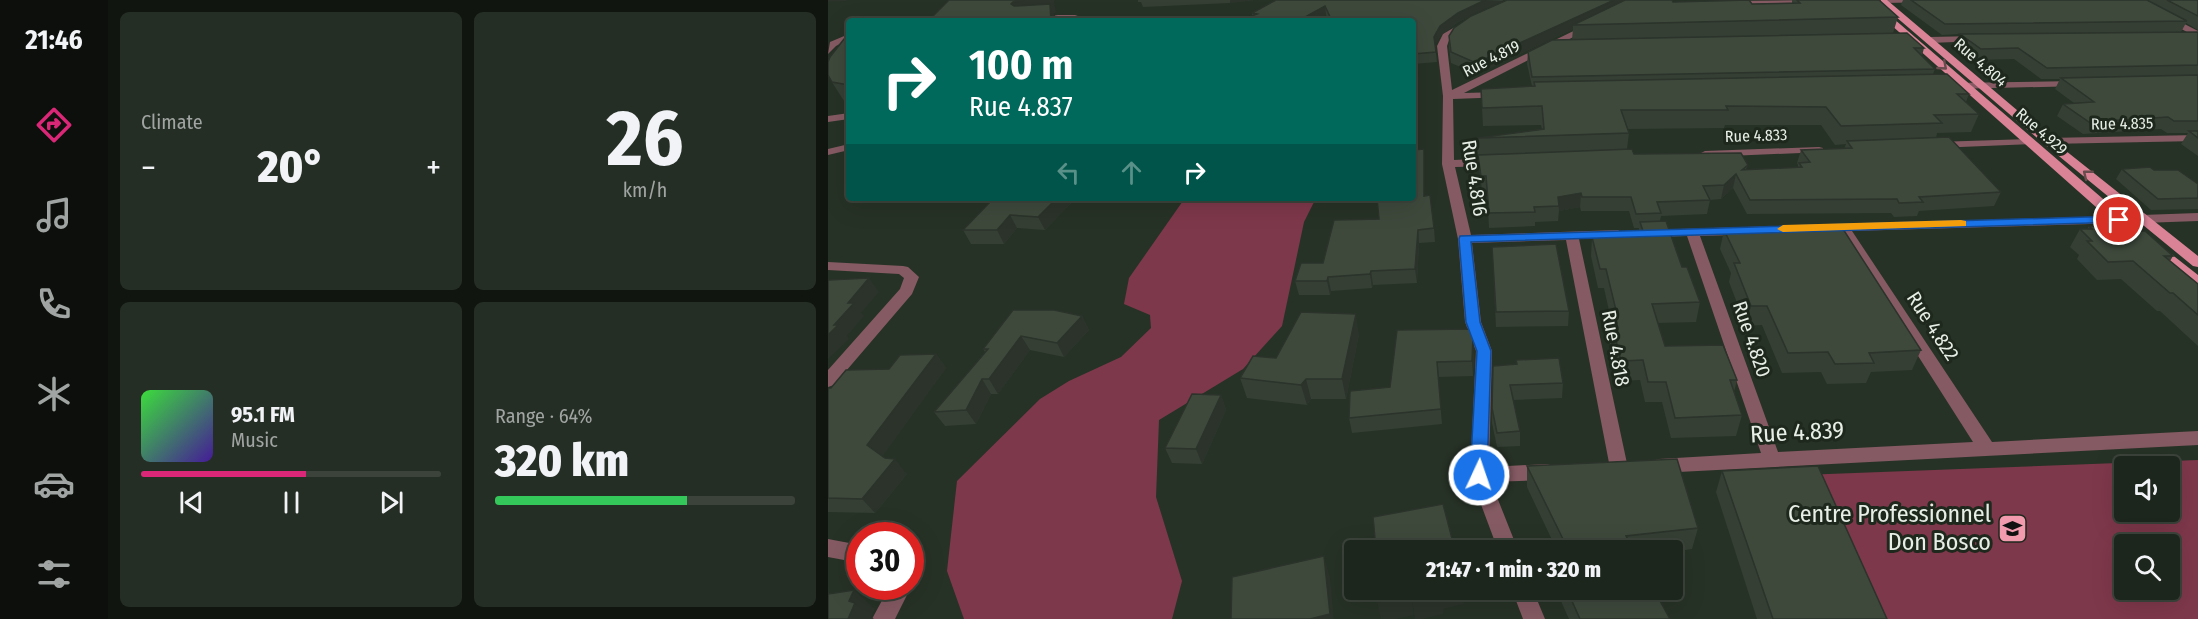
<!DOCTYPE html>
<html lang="en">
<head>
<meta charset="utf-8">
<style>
	:root { --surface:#1d261c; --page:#252e25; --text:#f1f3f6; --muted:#a0a5a3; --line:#3b433b; --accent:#db2777 }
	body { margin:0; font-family:"Fira Sans Condensed",sans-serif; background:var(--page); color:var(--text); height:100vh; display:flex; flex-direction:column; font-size:22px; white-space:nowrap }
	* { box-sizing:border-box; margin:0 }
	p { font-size:20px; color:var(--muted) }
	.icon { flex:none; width:33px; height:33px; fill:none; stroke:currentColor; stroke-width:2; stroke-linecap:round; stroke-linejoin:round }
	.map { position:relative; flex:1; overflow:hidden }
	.drawer { display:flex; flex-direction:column; gap:12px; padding:12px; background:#10150f; width:720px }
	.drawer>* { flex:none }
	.top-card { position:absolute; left:18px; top:18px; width:570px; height:183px; border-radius:6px; box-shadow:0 6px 24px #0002,0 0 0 2px var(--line); background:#00695c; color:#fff; overflow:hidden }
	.controls { position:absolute; left:1286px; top:456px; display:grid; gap:12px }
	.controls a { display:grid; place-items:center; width:66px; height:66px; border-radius:6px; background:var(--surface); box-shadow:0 6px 24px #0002,0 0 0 2px var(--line); font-size:30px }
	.speed { position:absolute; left:18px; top:522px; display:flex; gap:12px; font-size:30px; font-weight:700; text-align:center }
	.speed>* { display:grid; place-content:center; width:78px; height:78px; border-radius:50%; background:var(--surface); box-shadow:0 6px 24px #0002,0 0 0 2px var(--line); line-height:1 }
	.speed .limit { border:9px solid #d22; background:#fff; color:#111 }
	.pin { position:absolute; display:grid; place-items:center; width:51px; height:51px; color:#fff; margin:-26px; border:3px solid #fff; border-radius:50%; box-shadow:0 2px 6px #0007 }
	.me { position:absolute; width:66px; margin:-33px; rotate:3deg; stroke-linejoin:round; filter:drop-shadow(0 0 4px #0008) }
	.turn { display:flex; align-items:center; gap:21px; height:126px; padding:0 24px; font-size:27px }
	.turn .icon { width:78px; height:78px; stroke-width:2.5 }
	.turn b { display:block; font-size:42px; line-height:51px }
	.lanes { display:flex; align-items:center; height:57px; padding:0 24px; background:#0003; justify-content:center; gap:30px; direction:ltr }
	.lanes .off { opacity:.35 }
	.big { font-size:45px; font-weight:800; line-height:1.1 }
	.drawer .tile { flex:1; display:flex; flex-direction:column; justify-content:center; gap:9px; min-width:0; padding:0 21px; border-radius:9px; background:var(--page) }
	.drawer .dial { align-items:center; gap:0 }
	.dial b { font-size:78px; line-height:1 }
	.song { display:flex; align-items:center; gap:18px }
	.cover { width:72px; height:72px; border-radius:9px; background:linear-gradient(135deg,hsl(120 70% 55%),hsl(260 70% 35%)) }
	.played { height:6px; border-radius:3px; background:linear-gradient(90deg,var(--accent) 55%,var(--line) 55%) }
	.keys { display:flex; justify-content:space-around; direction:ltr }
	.heat { display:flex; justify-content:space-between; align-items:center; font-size:33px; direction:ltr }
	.charge { height:9px; border-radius:4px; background:linear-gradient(90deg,#34c759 64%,var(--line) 0) }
	.drawer .tiles { flex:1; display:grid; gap:12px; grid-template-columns:repeat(2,1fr) }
	.trip { position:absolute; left:516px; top:540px; width:339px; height:60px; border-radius:6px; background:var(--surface); box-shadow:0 6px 24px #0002,0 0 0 2px var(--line); font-weight:800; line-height:60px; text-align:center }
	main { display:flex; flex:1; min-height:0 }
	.tabs { display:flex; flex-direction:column; width:108px; justify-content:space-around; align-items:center; background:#0c0f0b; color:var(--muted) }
	.tabs .icon { width:42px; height:42px }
	.tabs .on { color:var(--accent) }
	.tabs b { font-size:27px; color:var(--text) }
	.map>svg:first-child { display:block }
	.green { fill:#7e384b; fill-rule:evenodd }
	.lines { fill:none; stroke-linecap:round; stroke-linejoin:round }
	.lane { fill:#855a63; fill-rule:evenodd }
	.street { fill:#855a63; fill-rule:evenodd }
	.primary { fill:#da8397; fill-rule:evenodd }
	.wall { fill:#353f34; fill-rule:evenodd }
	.shaded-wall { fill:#2b332a }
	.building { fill:#3e493c; stroke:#2b332a; stroke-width:1.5 }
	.oneway { stroke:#694c4d }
	.route { fill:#1a73e8; stroke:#114b97; stroke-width:1.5 }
	.slow { fill:#f59e0b }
	.labels { text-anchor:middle; stroke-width:6; stroke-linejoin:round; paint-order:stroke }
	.far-street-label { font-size:16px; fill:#e7eee6; stroke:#1e281c }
	.street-label { font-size:20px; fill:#e7eee6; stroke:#1e281c }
	.near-street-label { font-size:24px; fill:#e7eee6; stroke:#1e281c }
	.near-poi-label { font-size:24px; fill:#e7eee6; stroke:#1e281c; text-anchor:end }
</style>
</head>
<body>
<main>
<nav class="tabs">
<b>21:46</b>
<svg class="icon on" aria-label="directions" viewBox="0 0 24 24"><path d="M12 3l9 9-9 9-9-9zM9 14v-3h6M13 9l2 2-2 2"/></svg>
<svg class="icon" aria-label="music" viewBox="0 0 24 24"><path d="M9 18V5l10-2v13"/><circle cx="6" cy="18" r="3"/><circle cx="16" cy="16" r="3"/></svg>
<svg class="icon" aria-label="phone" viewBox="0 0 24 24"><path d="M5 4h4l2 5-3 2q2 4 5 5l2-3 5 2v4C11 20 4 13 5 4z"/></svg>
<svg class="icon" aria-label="climate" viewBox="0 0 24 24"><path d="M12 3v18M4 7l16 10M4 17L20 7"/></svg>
<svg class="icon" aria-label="car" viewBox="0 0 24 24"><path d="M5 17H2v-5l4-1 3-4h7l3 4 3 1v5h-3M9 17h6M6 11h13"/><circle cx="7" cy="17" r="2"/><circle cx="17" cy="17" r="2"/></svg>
<svg class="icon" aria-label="filters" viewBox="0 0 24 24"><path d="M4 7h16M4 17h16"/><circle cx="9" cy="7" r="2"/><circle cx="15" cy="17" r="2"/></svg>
</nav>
<section class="drawer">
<div class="tiles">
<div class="tile"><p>Climate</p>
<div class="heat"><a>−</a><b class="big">20°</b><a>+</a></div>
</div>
<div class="tile dial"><b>26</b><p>km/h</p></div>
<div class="tile">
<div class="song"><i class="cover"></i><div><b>95.1 FM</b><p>Music</p></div></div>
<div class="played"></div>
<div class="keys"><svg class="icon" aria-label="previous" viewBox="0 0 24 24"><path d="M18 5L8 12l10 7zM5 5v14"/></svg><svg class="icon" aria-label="pause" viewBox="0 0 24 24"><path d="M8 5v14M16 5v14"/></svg><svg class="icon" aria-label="next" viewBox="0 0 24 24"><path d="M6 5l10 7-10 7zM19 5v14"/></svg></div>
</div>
<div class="tile"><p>Range · 64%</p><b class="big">320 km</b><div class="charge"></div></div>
</div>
</section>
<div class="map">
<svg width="1370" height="619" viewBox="0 0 1370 619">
	<rect width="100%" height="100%" fill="#273226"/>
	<g class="green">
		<path d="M357,198H488L476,222L454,326L415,369L331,420L328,497L354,581L344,619H136L119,571L129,481L212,399L241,381L293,357L323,328L322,315L296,304L301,278Z"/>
		<path d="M1370,460V619H1038L974,475ZM1296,466H1341V512H1296ZM1296,544H1341V590H1296Z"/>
	</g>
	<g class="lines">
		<g class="lane">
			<path d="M230,15H247L264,21L239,19L193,21Z"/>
			<path d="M21,34V39L8,46L0,54L2,42Z"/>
			<path d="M21,113V119L0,122V116Z"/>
			<path d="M21,144V150L0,155V149Z"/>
		</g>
		<g class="street">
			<path d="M987,0V4H984L903,5L899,3L903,1Z"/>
			<path d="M1052,0H1115L1111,2L1055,3Z"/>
			<path d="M1300,0H1310L1370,31V38Z"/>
			<path d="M639,20L646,22L622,37L619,46L624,90L760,24L767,26L636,93L674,92L679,95L678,97L625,99L626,160L670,158L676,162L670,166L627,167L643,235L790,230L797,234L790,238L751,239L800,468L798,473L791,476L784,473L782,468L738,240L644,243L653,322L664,351L661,467L720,464L727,467L729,472L727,477L720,480L663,482L690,550H670L642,475L648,351L637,322L630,239L614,164L615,96L609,46L615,34Z"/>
			<path d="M1148,36L1151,37V41L1102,43L1098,40L1102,37Z"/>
			<path d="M1250,81L1254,82V86L1124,89L1119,86L1124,83Z"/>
			<path d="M1370,135V141L1219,144L1213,141L1219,138Z"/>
			<path d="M1201,139L1205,140V144L1108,148L1102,145L1108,142Z"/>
			<path d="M991,147L995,148V152L877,157L871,154L877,151Z"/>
			<path d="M1370,213V221L1314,223L1308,219L1314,215Z"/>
			<path d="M1291,216L1296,217L1297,220L1296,223L1024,231L1164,442L1370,431V445L831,473L824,471L822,466L824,461L831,459L933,453L859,236L823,237L818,236L816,233L818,230ZM1011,232L1145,442L950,452L872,236Z"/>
			<path d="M0,262L75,266L80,267L91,277L84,294L6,385L0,387V370L72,289L76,278L71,274L0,270Z"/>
			<path d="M0,539L32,545V563L0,557Z"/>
			<path d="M58,586H80L79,595L67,619H44L58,593Z"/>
			<path d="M684,590H705L717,619H695Z"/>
		</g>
		<g class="primary">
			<path d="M1035,0H1044L1296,217L1370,275V287L1365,285L1286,223Z"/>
			<path d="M1053,0H1059L1223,139L1370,256V267L1365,266L1215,143L1053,4Z"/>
		</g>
	</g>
	<g class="wall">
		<path d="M310,0H426L402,3L315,7L313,2H310Z"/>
		<path d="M448,0H676L644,15L845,2L924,4L964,3V0H1051L1070,17L1065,33L1096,48L1094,56L1107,69L1105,74L1141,94L1138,102L1151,114L1143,132L1109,133L1108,138L1173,192L1166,206L1091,211L1089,216L1066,217L1063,213L919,214L905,188L893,199L882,200L879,214L833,216L832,221L872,302L868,322L830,323L837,346L909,380L906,392L914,415L908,436L843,438L834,402H817L812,380L790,381L779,330L781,311L776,288H770L763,256L764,237L811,231V228H806L801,211H753L752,207L731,211L730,221L707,222V226L661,228L659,190H654L651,168L650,157H649V138L714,129L713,125L655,126L653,89L704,86L699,64L700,52L744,40L745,29L649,74L623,63L621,47V36L643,16L630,22L613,35L607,45L609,62L585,64V21H501L498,15L488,21H419L418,18L424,16V13ZM897,125H993L1007,145L1018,144L1016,149L973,150L969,163L970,165V168L918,169L920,165L806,154L799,149L801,133L799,129L896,128Z"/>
		<path d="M1075,0H1370V30L1358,23L1353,32H1370V156L1353,144L1360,133H1339L1333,129L1255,134L1229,116L1235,104L1246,103L1227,89L1232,79H1213L1186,59L1149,60L1128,45L1132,34L1114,35L1073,5Z"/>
		<path d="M21,39V102L16,101L0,76Z"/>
		<path d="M597,162V196L606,228L607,242L591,243L589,283L545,285L544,288L503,291L502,295H471L467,281L495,263L551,219L560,200Z"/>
		<path d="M1294,169L1326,170L1370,184V209L1323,210L1288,179Z"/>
		<path d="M167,198H248L217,230L189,228L176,244H143L135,230Z"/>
		<path d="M1261,226L1298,231L1345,256L1342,261L1370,284V346L1332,311H1329L1293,279L1269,280L1249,259L1251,255L1242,247L1252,229H1259Z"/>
		<path d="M896,230L1093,350L1084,370L1043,372L1038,383L999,384L993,372L954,373L934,325L918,326L901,282L903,273L892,249Z"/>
		<path d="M664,247L741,311L740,326L668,327Z"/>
		<path d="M254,316L261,330L236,357L202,350L170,394H163L148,424L117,426L106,412L157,352L155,349Z"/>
		<path d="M531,334L518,399H483L479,405L419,398L412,378L448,358Z"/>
		<path d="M645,336L646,351L645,376L610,377L614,424L524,433L521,418L562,387Z"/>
		<path d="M108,354L118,368L54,456L79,474L47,513L0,512V388H3Z"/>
		<path d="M665,366L735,383L734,398L685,400L692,431V446L669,447L664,423Z"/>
		<path d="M393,395L398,410L374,464L344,463L337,448Z"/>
		<path d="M699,466L870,528L864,549L844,552V550H718L719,545L725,542L699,487Z"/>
		<path d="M894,471L1059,619H929L888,492Z"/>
		<path d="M728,590H826L842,619H741Z"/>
	</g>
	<g class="shaded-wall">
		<path d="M0,0H20L18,1L0,2Z"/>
		<path d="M196,0H226L228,13H226L229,21L193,19L183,4L185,2Z"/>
		<path d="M402,0H426L402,3Z"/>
		<path d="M657,0L675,1L630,22L613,35L607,46L606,37L612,26L630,13Z"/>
		<path d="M786,0H806L745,25V29L649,74L648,63Z"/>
		<path d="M497,6L498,15L488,21H470Z"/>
		<path d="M590,77V87L589,98H588V106L586,128L585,89Z"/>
		<path d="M596,149L597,162V209L596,196Z"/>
		<path d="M908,174L905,188L893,199L896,185Z"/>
		<path d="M753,193L752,207L731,211L730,197Z"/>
		<path d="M229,198H248L217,230L210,217Z"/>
		<path d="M182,215L189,228L176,244L169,230Z"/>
		<path d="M590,230L591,243L589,283L587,269Z"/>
		<path d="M543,271L545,285L544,288L542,274Z"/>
		<path d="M500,277L503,291L502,295L499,281Z"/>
		<path d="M41,278L51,292L33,313L36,316L19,336L21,339L0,359V335L20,303Z"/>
		<path d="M528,314L531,334L518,399L514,379Z"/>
		<path d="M254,316L261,330L236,357L229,343Z"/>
		<path d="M193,336L202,350L170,394L161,379Z"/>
		<path d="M645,336L646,351L645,376L644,361Z"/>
		<path d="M108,354L118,368L52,460L39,445Z"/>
		<path d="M154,379L163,394L148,424L138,410Z"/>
		<path d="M478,379L483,399L479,405L473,385Z"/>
		<path d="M393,395L398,410L374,464L368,449Z"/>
		<path d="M67,459L79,474L47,513L34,499Z"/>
		<path d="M496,556L502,577L506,619H482Z"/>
		<path d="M26,590L47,609L43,617L46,619H20L21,601Z"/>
		<path d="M612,590H635L636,604L615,609V614L594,619H587L584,600Z"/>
		<path d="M583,594L586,615L568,619H553L549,602Z"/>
	</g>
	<g class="building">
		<path d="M121,0H196L185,2L183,4L186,6L222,4L223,21H100Z"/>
		<path d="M448,0H657L630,13L612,26L606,37L608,52L585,54V21H504L497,6L470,21H428L429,20L418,18L429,14L424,13Z"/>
		<path d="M679,0H786L648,63L623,52L621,36L626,28L643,16Z"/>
		<path d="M797,0H844L845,2L921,0L924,4L972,3L969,0H1051L1070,17L745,25Z"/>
		<path d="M1083,0H1319L1359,21L1117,24Z"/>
		<path d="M1339,0H1370V16Z"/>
		<path d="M1370,32V65L1219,68L1190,48L1153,49L1132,34Z"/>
		<path d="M1079,33L1096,48H1086L1107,69L704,77L700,52L724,40Z"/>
		<path d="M16,39H21V85L4,82L0,75V62L2,57Z"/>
		<path d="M585,71L590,77L589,87L585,89Z"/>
		<path d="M1119,74L1141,94H1129L1151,114L1106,115L1114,123L1013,126L998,107L898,106L900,110H793L801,133L649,138L716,129L714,106L654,108L653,89L707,86L706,82Z"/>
		<path d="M1370,75V121H1346L1340,117L1261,122L1235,104L1266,102L1233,78Z"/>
		<path d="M585,96H588L585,118Z"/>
		<path d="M1361,131H1370V138Z"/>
		<path d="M1121,137L1173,192L1091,197L1095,202L1071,203L1069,199L922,200L908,174L896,185L875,186L882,200L829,202L833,213L808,214L803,197H754L753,193L730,197L731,206L706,207L707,212L661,213L658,176H653L650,155L804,149L806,154L913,153L920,165L914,170L974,167L971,163L982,162L973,150L1024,148L1019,141Z"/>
		<path d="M596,149V196L602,195L606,228L590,230L587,269L543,271L542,274L500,277L499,281H467L473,263H495L506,220L551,219L549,199L561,200L560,198H585V150Z"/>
		<path d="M1322,167L1326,170H1350L1370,184V198L1330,199L1294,169Z"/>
		<path d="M167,198H229L210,217L182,215L169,230H135L160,204Z"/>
		<path d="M838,221L854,267H859L872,302L824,304L837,346L895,345L909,380H902L914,415L847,418L838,382H820L815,360L793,361L781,311L788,310L778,269H772L764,237L770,236V233L815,231L812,222Z"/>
		<path d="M1261,226H1292L1298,231H1317L1345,256H1336L1370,284V315L1345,293H1342L1305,261L1280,262L1259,241H1264L1252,229H1264Z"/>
		<path d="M1015,229L1093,350L1041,353L1046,363L1007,364L1000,352L960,353L939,306H923L906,263H912L896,230Z"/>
		<path d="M728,244L741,311L668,312L664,247Z"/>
		<path d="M41,278L20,303H26L6,325H10L0,335V280Z"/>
		<path d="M185,310H226L254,316L229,343L193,336L161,379H154L138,410L106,412L160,349H155Z"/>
		<path d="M473,312L528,314L514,379H478L473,385L412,378L425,356L448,358Z"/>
		<path d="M642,329L645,336L644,361L609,362L613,409L521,418L522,391L562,387L569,330Z"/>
		<path d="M108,354L39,445L57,458L67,459L34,499L0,498V388H3L18,370L61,369L72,355Z"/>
		<path d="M731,358L735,383L682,385L692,431L669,433L664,408L665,366L689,364L688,360Z"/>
		<path d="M364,394L393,395L368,449L337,448Z"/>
		<path d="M849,459L870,528L798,536L805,550H721L719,545L735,539L699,466Z"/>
		<path d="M990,466L1059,619H945L894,471Z"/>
		<path d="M615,504L627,550H548L545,517Z"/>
		<path d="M496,556L502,614L482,619H403L404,577Z"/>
		<path d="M26,590L21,601L27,603L20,619H0V594Z"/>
		<path d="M547,590H612L613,593L584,600L583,594L549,602Z"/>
		<path d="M739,590H826L842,619H752Z"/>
	</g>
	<defs><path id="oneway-chevron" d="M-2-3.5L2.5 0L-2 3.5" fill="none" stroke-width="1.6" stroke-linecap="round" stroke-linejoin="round" transform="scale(1.5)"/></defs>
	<g class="oneway">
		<use href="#oneway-chevron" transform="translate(1115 66) rotate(41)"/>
		<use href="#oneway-chevron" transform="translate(1259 174) rotate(-141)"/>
	</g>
	<path class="route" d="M1291,216L1297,220L1295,222L643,242L652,322L663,351L659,475L657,480L651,482L645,480L642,475L649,351L638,322L631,239L632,236Z"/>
	<path class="slow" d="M1133,220L1138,221V226L955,232L949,229L955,225Z"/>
	<defs>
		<symbol id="school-square" viewBox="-11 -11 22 22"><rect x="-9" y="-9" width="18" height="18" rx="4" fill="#f29aae" stroke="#1e281c"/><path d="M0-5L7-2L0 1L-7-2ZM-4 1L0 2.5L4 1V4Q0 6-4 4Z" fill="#111"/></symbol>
	</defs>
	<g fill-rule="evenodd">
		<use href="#school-square" x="1168" y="512" width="33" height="33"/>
	</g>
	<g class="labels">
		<g class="far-street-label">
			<text transform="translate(663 58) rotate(-27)" y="6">Rue 4.819</text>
			<text transform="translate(1153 62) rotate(41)" y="6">Rue 4.804</text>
			<text transform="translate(1294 123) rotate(-1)" y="6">Rue 4.835</text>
			<text transform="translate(1214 131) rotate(41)" y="6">Rue 4.929</text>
			<text transform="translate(928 135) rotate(-2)" y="6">Rue 4.833</text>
		</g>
		<g class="street-label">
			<text transform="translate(647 178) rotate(81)" y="7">Rue 4.816</text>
			<text transform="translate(1105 326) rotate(57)" y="7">Rue 4.822</text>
			<text transform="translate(924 339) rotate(71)" y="7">Rue 4.820</text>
			<text transform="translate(788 348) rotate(79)" y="7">Rue 4.818</text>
		</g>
		<g class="near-street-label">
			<text transform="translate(969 432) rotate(-3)" y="8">Rue 4.839</text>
		</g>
		<g class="near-poi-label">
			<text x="1163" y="522">Centre Professionnel<tspan x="1163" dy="28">Don Bosco</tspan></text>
		</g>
	</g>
</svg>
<div class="controls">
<a><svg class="icon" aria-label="sound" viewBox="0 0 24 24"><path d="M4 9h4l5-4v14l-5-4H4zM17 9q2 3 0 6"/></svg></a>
<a><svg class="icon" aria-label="search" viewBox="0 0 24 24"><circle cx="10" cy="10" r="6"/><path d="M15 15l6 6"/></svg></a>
</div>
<div class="speed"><div class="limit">30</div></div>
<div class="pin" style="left:1291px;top:220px;background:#d93025"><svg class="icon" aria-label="arrive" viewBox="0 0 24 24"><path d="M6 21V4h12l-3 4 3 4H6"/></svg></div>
<svg class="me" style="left:651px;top:475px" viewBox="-20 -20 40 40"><circle r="17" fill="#1a73e8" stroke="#fff" stroke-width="3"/><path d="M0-11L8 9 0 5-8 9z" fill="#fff"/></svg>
<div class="trip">21:47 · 1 min · 320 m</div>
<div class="top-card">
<div class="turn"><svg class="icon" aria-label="right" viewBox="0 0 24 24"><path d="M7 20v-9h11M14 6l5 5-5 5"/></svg><div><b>100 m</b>Rue 4.837</div></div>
<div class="lanes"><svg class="icon off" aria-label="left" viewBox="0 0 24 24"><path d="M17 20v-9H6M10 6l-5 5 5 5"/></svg><svg class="icon off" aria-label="ahead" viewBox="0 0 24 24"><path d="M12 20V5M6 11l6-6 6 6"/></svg><svg class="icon" aria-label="right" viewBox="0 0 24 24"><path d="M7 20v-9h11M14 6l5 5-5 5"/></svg></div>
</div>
</div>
</main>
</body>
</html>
